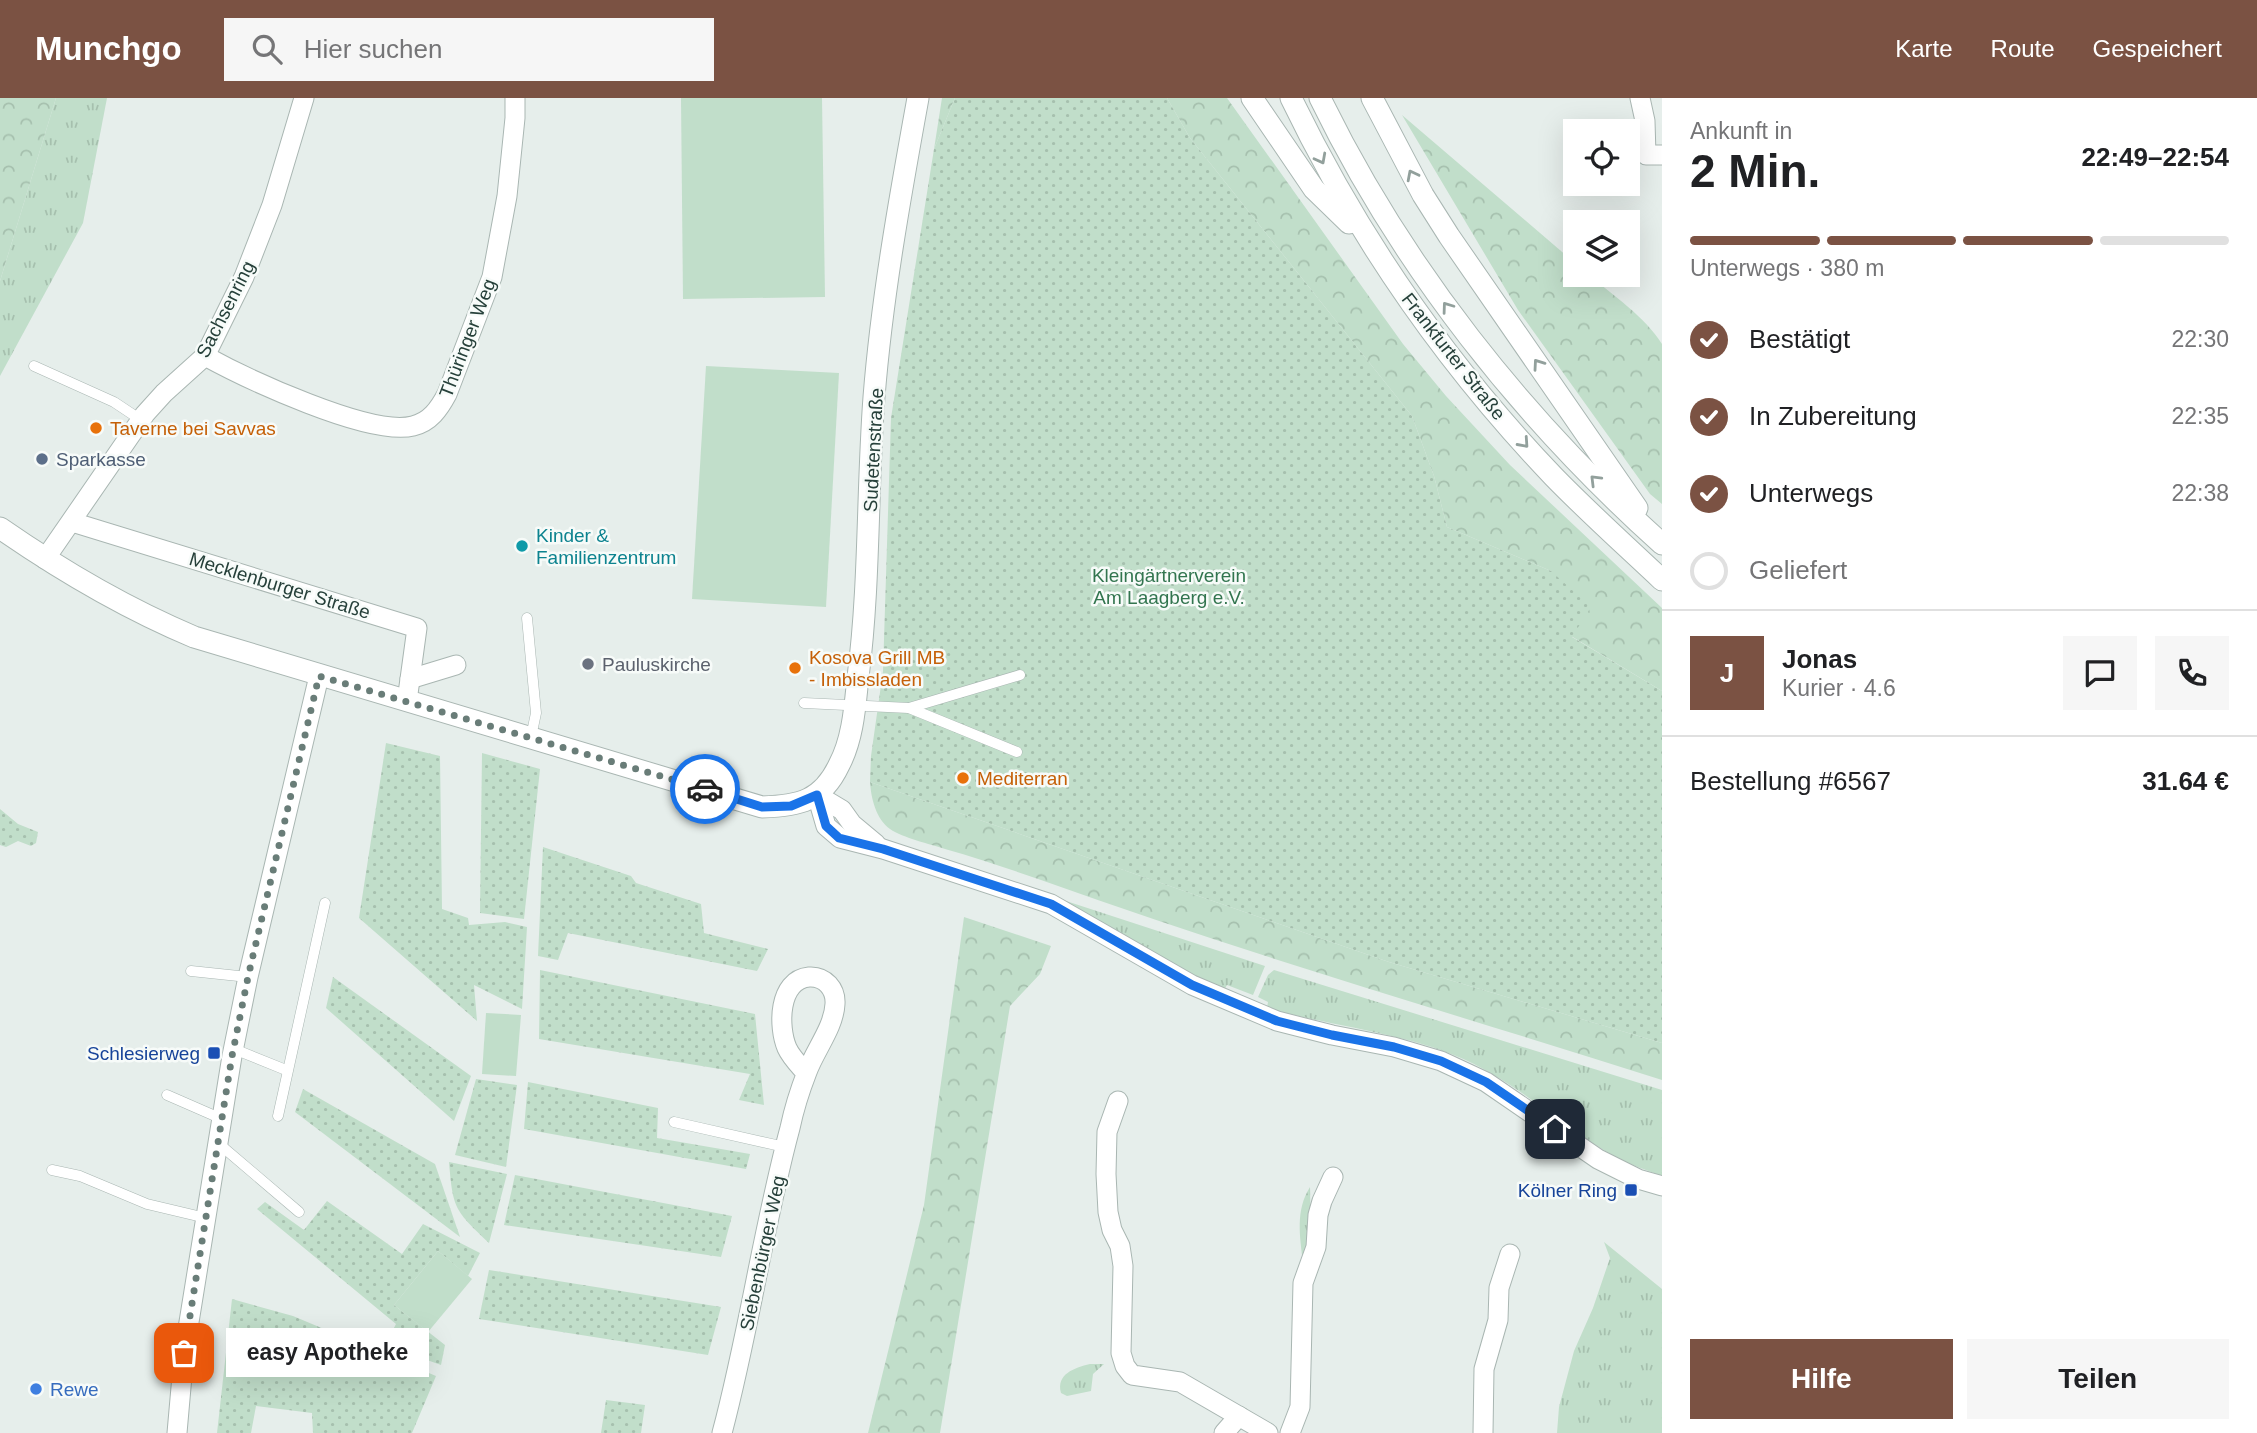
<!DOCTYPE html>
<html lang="de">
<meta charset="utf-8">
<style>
:root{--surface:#fff;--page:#f6f6f6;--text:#202124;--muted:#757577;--line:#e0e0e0;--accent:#7b5243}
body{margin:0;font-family:Helvetica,sans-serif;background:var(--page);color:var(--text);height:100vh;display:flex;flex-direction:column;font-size:26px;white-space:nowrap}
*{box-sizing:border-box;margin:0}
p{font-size:23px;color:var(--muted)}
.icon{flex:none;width:38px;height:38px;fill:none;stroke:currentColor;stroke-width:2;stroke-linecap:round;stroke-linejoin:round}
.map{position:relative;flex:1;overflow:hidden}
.panel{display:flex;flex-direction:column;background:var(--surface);width:595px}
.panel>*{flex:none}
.buttons{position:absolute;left:1563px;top:21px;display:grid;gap:14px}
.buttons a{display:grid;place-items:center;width:77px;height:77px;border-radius:0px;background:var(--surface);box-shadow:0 7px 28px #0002;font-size:35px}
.pin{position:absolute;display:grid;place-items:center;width:60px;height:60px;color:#fff;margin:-30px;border-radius:14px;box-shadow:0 4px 10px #0006}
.courier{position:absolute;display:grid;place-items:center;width:70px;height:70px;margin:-35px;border:5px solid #1a73e8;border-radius:50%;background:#fff;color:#222;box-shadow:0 2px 9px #0007}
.bubble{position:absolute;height:49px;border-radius:0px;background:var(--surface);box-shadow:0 7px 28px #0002;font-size:23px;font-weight:700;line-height:49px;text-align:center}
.head em{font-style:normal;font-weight:700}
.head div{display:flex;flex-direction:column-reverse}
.head{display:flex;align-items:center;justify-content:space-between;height:119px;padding:0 28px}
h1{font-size:46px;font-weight:700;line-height:52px}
.bar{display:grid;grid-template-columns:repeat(4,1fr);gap:10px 7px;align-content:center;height:84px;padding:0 28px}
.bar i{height:9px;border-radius:5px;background:var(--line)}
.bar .active{background:var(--accent)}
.bar p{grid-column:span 4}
.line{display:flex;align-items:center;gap:18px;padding:0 28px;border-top:2px solid var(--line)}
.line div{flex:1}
.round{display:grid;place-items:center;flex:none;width:74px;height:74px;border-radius:0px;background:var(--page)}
ol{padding:0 28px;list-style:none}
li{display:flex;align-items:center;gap:21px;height:77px}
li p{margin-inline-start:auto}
li .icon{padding:7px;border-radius:50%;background:var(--accent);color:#fff;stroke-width:4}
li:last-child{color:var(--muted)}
li i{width:38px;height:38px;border:4px solid var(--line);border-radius:50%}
.primary-button{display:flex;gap:14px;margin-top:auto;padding:14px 28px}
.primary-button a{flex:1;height:80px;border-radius:0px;background:var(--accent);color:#fff;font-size:28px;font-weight:700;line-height:80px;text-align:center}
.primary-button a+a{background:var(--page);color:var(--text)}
header{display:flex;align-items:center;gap:42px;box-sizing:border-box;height:98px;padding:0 35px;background:var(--accent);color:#fff}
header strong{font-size:33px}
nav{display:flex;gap:38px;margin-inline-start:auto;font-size:24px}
.search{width:490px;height:63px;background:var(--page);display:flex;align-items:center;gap:18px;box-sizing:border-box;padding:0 24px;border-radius:0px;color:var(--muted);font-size:26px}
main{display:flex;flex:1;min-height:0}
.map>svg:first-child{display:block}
.grass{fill:url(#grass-tufts)}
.forest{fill:url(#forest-crowns)}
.park{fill:url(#park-dots)}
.pitch{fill:#c1deca}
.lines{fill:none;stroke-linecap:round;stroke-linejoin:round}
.service-casing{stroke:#a9b6b2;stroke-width:11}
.minor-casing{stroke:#a9b6b2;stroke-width:21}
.tertiary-casing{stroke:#a9b6b2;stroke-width:23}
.service{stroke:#fff;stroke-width:10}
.minor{stroke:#fff;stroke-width:19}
.tertiary{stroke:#fff;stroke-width:21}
.oneway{stroke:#92a09c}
.done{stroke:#697d78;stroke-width:7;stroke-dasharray:0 12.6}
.route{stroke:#1a73e8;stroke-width:9}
.food-dot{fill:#e8710a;stroke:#f7fbf9;stroke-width:2.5}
.service-dot{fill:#5c6f8a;stroke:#f7fbf9;stroke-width:2.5}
.culture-dot{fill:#0f9aa8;stroke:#f7fbf9;stroke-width:2.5}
.worship-dot{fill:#6b7280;stroke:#f7fbf9;stroke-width:2.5}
.transit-dot{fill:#1a4fb4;stroke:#f7fbf9;stroke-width:2.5}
.shop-dot{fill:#3f7fe0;stroke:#f7fbf9;stroke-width:2.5}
.labels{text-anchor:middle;stroke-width:5;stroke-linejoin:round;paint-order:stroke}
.street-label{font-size:19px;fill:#26403a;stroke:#f7fbf9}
.food-label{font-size:19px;fill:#c56008;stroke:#f7fbf9;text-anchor:start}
.service-label{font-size:19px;fill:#4e5e75;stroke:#f7fbf9;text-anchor:start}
.culture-label{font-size:19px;fill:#0d838f;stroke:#f7fbf9;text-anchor:start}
.park-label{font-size:19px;fill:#32754f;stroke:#f7fbf9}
.worship-label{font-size:19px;fill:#5b616d;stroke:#f7fbf9;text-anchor:start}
.transit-label{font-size:19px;fill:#164399;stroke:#f7fbf9;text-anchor:end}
.shop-label{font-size:19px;fill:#366cbe;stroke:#f7fbf9;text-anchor:start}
</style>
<header>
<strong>Munchgo</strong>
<div class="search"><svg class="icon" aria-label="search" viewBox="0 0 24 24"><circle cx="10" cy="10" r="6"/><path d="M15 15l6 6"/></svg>Hier suchen</div>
<nav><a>Karte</a><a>Route</a><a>Gespeichert</a></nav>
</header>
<main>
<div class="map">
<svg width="1662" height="1335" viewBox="0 0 1662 1335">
<defs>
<pattern id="grass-tufts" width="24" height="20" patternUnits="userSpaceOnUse" patternTransform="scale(1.75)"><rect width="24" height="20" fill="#c1deca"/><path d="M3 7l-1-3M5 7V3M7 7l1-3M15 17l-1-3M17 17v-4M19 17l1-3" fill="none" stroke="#a6c0ae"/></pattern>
<pattern id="forest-crowns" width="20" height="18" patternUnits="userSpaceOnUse" patternTransform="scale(1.75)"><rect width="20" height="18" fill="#c1deca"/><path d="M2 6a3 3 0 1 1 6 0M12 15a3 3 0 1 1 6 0" fill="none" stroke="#a6c0ae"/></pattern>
<pattern id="park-dots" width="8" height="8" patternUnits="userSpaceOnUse" patternTransform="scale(1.75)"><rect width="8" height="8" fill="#c1deca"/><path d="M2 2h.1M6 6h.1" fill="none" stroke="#a6c0ae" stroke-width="1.8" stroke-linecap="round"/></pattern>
</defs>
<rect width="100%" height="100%" fill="#e6eeeb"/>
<g class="grass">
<polygon points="56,0 107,0 83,125 0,278 0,183"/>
<polygon points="1063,802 1265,868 1253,897 1227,887 1224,892 1206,884"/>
<path d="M1274 872 1662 992V1078C1647 1072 1631 1067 1617 1060 1567 1031 1525 992 1474 966 1412 935 1333 929 1267 910L1268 904 1258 899 1268 877Z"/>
<path d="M1310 1089 1311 1136 1303 1165C1300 1138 1295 1113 1310 1089Z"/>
<polygon points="1604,1144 1662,1191 1662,1335 1557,1335 1559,1309 1574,1253 1593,1210 1610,1160"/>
<path d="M1090 1266H1104L1093 1276 1091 1293 1067 1298 1061 1295C1056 1276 1074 1270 1090 1266Z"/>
</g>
<g class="forest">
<polygon points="0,0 56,0 0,183"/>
<polygon points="942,0 955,0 934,51"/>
<polygon points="1167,0 1227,0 1403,246 1446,298 1510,367 1662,510 1662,593 1571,538 1551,473 1447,429 1434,378 1412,318 1190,40"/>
<path d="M1402 17 1575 165V177H1589C1614 198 1644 218 1662 246V406L1650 396 1518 212Z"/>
<path d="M870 684 1389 864 1662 945V982C1455 916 1246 856 1041 782 1009 771 977 760 945 751 930 746 903 740 890 731 876 721 871 700 870 684Z"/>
<polygon points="964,819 1051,848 1040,876 1010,908 940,1335 868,1335 924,1107"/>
</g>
<g class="park">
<polygon points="955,0 1167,0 1190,40 1412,318 1434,378 1447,429 1551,473 1591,509 1572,539 1662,593 1662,945 1389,864 870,684 871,658 883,573 891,320 934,51"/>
<polygon points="386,645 440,658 442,811 468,820 469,827 505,824 527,829 522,911 474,887 477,923 359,820"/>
<polygon points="482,655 540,671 524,821 480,815"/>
<polygon points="0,711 18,726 38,734 36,745 31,748 18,743 6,749 0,747"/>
<polygon points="543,749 631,778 636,785 701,806 704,835 768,851 757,873 568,835 558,862 538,858"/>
<polygon points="540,872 755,916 764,1007 739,1002 750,976 539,941"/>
<polygon points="333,879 471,978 454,1023 326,910"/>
<polygon points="476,981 517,987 506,1069 455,1057"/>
<polygon points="528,984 658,1010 657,1040 750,1056 746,1071 524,1031"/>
<polygon points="303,991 435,1066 460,1139 295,1014"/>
<path d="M449 1064 507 1076 489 1145C455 1112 453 1112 449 1064Z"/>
<polygon points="515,1077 732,1118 721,1159 504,1127"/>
<polygon points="327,1103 402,1156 423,1126 480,1155 468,1178 438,1153 394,1207 445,1247 441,1267 385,1247 396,1226 257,1111 265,1104 304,1132"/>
<polygon points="489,1172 721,1209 708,1257 479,1221"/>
<polygon points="232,1201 293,1218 436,1278 412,1335 313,1335 312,1315 256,1308 251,1335 217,1335"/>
<polygon points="606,1302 645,1307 641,1335 601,1335"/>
</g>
<g class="pitch">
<polygon points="681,0 822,0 825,199 683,201"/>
<polygon points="706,268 839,275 826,509 692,501"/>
<polygon points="486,915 521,917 516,978 482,976"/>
<polygon points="438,1153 472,1181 428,1234 394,1207"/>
</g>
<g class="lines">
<defs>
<g id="service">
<polyline points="34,268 114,304 141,322"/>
<polyline points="527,520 536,615 531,639"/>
<polyline points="804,605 909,610 1017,654"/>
<polyline points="909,610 1020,577"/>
<polyline points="191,873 248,879"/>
<polyline points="234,951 286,972"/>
<polyline points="167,997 222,1021"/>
<polyline points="278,1018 325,805"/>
<polyline points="674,1024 785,1049"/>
<polyline points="218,1045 299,1114"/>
<polyline points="52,1072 80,1078 147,1106 206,1120"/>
</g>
<g id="minor">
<polyline points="1640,0 1645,23 1646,57 1662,57"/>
<path d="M205 258C245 280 370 339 413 328 430 324 439 311 447 296L492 179 507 98 515 20V0"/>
<polyline points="72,424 417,530 407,603"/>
<polyline points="45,461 145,316 164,295 205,258 244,179 272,107 304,0"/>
<polyline points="410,581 456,567"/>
<polyline points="817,697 826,728 840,740 883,751 1051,806 1192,887 1277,923 1332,937 1394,949 1441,963 1486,984 1598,1061 1638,1081 1662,1088"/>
<polyline points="817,697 842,712 852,726 876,746"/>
<polyline points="1118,1003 1107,1034 1106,1076 1108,1114 1112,1132 1120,1148 1123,1168 1121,1255 1125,1268 1132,1277 1180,1284 1268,1335"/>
<polyline points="177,1335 184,1255 232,958 248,879 319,578"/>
<path d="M722 1335C749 1234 763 1130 790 1030 794 1011 800 992 807 974 815 952 834 929 835 906 836 891 825 878 809 879 778 882 778 929 787 950 791 959 800 968 806 975"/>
<polyline points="1224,1335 1239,1318"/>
<polyline points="1290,1335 1300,1309 1303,1185 1316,1149 1318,1117 1322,1103 1333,1079"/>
<polyline points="1483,1335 1484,1271 1498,1222 1499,1190 1510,1156"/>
</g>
<g id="tertiary">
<polyline points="1252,0 1314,91 1349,125"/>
<path d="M1291 0C1358 139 1447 267 1554 379 1588 414 1626 448 1662 482"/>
<path d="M1320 0C1402 169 1523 321 1662 446"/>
<polyline points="1372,0 1423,97 1449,138 1637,410"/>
<path d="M0 430C62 473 125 510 194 539L762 709C799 708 822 703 839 667 853 641 855 608 858 579 870 486 867 392 874 299 882 199 900 99 918 0"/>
</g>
</defs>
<use href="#service" class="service-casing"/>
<use href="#minor" class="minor-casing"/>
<use href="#tertiary" class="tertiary-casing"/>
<use href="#service" class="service"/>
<use href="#minor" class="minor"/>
<use href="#tertiary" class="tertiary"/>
</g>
<defs><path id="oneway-chevron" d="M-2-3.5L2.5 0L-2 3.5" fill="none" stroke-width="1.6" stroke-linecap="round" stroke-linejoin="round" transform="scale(1.75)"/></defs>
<g class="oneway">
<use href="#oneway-chevron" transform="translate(1321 61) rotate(62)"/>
<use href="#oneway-chevron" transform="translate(1412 77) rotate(-117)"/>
<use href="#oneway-chevron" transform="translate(1447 209) rotate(-126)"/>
<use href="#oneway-chevron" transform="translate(1538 266) rotate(-125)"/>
<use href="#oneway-chevron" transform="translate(1524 345) rotate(48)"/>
<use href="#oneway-chevron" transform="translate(1595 382) rotate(-135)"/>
</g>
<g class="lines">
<polyline class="done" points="184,1255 232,958 248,879 319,578 705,691"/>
<polyline class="route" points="705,691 762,709 791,708 817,697 826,728 839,740 883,751 1051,806 1192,887 1277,923 1332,937 1394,949 1441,963 1486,984 1555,1031"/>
</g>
<g class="food-dot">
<circle cx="96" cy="330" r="7"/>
<circle cx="795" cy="570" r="7"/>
<circle cx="963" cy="680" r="7"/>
</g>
<circle class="service-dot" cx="42" cy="361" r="7"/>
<circle class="culture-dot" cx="522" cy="448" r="7"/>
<circle class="worship-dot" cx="588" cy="566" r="7"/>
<g class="transit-dot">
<rect x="207" y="948" width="14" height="14" rx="3.5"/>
<rect x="1624" y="1085" width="14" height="14" rx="3.5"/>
</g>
<circle class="shop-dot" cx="36" cy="1291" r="7"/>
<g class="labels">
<g class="street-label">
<text transform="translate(225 211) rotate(-63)" y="7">Sachsenring</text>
<text transform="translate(467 240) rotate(-69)" y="7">Thüringer Weg</text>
<text transform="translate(1454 258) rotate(52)" y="7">Frankfurter Straße</text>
<text transform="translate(873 352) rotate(-87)" y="7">Sudetenstraße</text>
<text transform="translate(280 487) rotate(17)" y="7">Mecklenburger Straße</text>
<text transform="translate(762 1155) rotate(-78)" y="7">Siebenbürger Weg</text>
</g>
<g class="food-label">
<text x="110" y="337">Taverne bei Savvas</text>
<text x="809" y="566">Kosova Grill MB<tspan x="809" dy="22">- Imbissladen</tspan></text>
<text x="977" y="687">Mediterran</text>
</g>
<g class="service-label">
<text x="56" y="368">Sparkasse</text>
</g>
<g class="culture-label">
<text x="536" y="444">Kinder &amp;<tspan x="536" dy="22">Familienzentrum</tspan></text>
</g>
<g class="park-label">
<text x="1169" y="484">Kleingärtnerverein<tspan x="1169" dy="22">Am Laagberg e.V.</tspan></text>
</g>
<g class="worship-label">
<text x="602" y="573">Pauluskirche</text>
</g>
<g class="transit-label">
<text x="200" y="962">Schlesierweg</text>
<text x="1617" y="1099">Kölner Ring</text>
</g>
<g class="shop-label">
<text x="50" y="1298">Rewe</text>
</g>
</g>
</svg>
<div class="buttons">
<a><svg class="icon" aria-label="locate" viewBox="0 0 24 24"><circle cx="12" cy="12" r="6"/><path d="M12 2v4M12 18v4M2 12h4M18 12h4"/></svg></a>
<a><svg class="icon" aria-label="layers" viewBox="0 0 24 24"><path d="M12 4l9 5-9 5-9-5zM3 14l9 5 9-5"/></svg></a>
</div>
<div class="pin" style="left:184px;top:1255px;background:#ea580c"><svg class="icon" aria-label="bag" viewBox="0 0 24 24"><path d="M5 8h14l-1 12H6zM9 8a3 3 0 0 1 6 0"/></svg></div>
<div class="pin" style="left:1555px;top:1031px;background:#1f2937"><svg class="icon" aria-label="home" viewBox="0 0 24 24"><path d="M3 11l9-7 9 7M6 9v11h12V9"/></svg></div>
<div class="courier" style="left:705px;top:691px"><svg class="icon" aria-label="car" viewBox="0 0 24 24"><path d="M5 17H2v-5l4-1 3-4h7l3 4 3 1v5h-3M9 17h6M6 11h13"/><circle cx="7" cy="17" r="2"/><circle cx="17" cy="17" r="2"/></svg></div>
<div class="bubble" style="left:226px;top:1230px;width:203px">easy Apotheke</div>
</div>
<section class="panel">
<div class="head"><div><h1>2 Min.</h1><p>Ankunft in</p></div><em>22:49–22:54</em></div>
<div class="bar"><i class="active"></i><i class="active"></i><i class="active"></i><i></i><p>Unterwegs · 380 m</p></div>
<ol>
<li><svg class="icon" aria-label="check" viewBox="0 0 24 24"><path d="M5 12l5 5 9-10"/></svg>Bestätigt<p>22:30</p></li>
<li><svg class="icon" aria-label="check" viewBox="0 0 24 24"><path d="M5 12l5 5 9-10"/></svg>In Zubereitung<p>22:35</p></li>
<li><svg class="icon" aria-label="check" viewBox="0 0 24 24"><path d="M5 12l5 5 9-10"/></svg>Unterwegs<p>22:38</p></li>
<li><i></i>Geliefert</li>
</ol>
<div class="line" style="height:126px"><b class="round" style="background:var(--accent);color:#fff">J</b><div><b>Jonas</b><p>Kurier · 4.6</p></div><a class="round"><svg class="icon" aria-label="chat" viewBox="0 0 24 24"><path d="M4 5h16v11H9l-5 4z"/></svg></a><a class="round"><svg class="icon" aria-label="phone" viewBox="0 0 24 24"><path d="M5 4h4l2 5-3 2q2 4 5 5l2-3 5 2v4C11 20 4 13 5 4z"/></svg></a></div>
<div class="line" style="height:91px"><div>Bestellung #6567</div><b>31.64 €</b></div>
<div class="primary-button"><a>Hilfe</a><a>Teilen</a></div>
</section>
</main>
